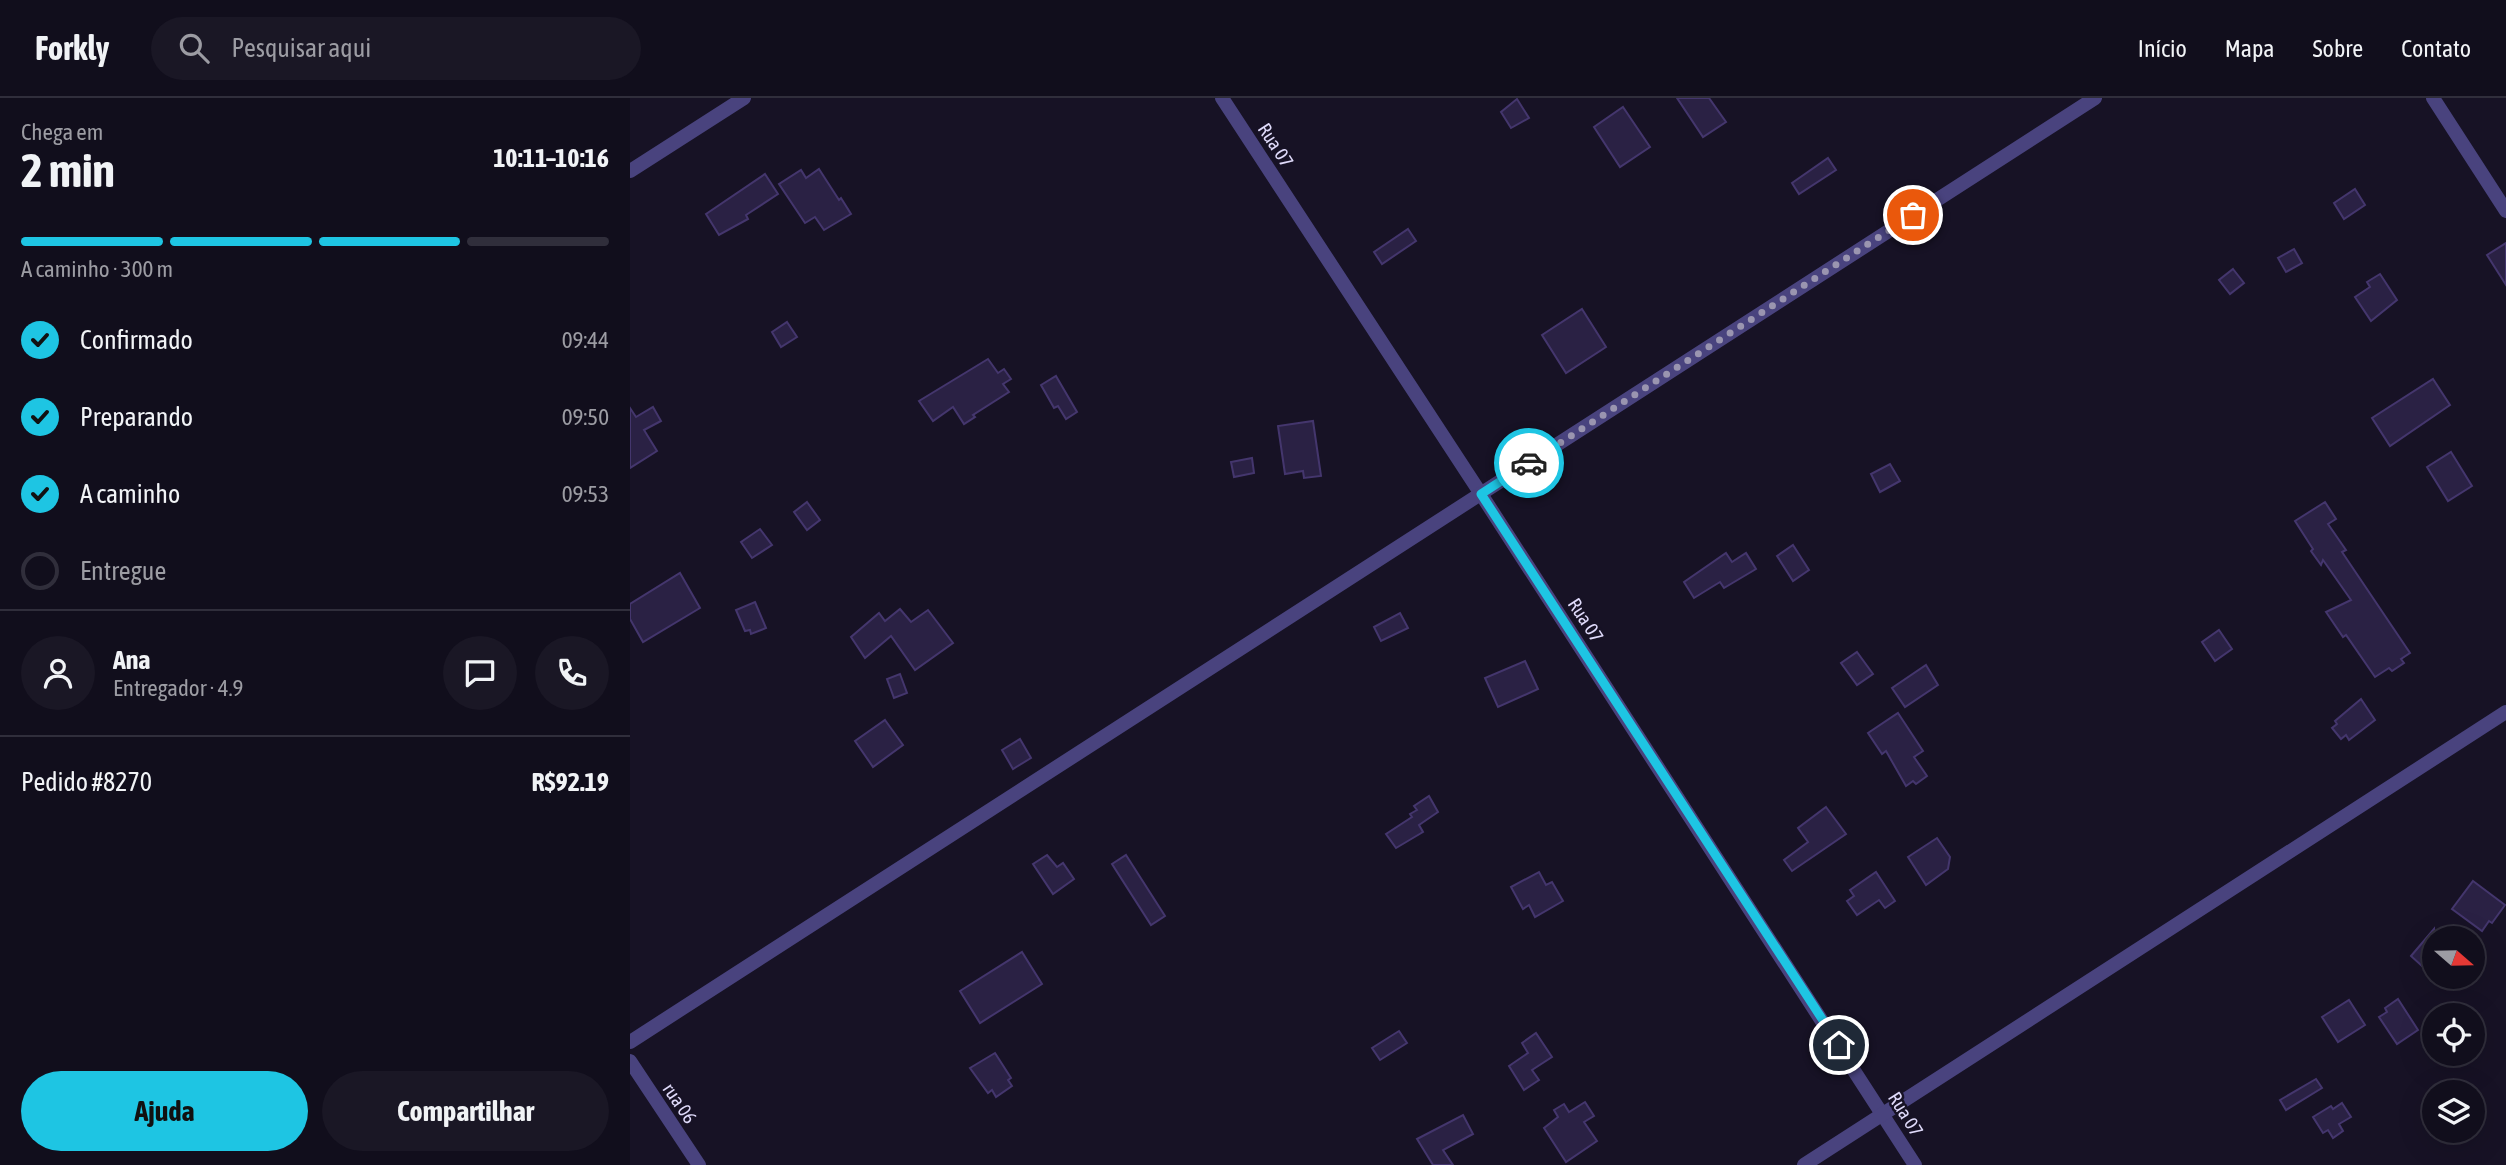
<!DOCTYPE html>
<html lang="pt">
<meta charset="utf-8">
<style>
:root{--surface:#110e1c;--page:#1a1725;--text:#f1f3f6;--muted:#9c9ca3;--line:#302e3b;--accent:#1ec5e3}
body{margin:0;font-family:"Asap Condensed",sans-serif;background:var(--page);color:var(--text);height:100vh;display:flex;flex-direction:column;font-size:26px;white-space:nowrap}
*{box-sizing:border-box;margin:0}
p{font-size:23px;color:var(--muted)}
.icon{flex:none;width:38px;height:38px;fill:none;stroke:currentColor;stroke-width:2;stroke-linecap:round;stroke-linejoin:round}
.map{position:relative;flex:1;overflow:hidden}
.details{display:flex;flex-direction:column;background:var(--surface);width:630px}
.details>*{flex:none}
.needle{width:46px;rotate:110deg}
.tools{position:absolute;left:1792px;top:828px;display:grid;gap:14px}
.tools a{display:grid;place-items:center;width:63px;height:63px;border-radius:50%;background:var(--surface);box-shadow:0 7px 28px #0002,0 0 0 2px var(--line);font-size:35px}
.pin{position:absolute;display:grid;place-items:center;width:60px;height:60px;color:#fff;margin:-30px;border:4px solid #fff;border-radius:50%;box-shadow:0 2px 7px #0007}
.courier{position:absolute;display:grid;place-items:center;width:70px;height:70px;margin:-35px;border:5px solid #1ec5e3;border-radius:50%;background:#fff;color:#222;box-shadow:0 2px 9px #0007}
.summary em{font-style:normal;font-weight:700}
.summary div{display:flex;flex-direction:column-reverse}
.summary{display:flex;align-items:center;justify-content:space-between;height:119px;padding:0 21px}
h1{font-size:46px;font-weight:700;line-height:52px}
.bar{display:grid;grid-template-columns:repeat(4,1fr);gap:10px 7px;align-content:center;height:84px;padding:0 21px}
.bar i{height:9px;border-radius:5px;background:var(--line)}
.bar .selected{background:var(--accent)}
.bar p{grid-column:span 4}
.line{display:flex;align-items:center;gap:18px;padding:0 21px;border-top:2px solid var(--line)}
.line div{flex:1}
.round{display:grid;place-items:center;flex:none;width:74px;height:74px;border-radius:37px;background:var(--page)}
ol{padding:0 21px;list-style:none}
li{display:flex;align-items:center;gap:21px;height:77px}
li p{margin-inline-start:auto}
li .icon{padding:7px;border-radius:50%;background:var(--accent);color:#111;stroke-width:4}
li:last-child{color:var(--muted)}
li i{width:38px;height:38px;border:4px solid var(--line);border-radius:50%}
.primary-button{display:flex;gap:14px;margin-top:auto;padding:14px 21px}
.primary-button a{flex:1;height:80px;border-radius:42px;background:var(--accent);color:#111;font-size:28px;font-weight:700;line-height:80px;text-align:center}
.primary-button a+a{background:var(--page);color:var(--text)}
header{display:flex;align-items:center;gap:42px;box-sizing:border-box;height:98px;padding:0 35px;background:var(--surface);border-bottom:2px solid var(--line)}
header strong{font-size:33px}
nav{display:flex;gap:38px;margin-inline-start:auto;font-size:24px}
.search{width:490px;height:63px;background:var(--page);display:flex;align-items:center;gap:18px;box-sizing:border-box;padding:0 24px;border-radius:38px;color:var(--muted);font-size:26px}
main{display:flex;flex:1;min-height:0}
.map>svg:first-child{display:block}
.building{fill:#2a2144;stroke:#44366d;stroke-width:2}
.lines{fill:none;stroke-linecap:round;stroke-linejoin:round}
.minor{stroke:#49437e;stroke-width:14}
.done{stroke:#9a95b0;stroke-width:7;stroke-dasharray:0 12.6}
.route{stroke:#1ec5e3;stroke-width:9}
.labels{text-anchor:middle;stroke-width:5;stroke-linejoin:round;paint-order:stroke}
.street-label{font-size:19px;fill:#e0dbfb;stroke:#171225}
</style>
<header>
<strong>Forkly</strong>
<div class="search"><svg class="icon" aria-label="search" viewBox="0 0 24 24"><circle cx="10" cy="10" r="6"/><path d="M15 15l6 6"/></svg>Pesquisar aqui</div>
<nav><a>Início</a><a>Mapa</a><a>Sobre</a><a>Contato</a></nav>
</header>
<main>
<section class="details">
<div class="summary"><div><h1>2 min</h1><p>Chega em</p></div><em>10:11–10:16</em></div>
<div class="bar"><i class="selected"></i><i class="selected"></i><i class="selected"></i><i></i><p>A caminho · 300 m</p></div>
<ol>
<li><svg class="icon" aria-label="check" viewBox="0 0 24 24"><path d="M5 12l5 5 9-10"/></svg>Confirmado<p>09:44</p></li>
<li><svg class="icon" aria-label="check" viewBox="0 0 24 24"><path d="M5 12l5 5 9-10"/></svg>Preparando<p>09:50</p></li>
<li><svg class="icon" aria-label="check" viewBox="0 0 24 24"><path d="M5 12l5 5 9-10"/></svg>A caminho<p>09:53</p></li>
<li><i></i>Entregue</li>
</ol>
<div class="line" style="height:126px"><a class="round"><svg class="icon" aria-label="person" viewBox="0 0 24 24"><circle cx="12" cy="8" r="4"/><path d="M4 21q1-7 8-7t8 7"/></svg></a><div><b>Ana</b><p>Entregador · 4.9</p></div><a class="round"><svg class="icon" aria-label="chat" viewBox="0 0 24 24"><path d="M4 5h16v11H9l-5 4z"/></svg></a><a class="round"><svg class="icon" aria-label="phone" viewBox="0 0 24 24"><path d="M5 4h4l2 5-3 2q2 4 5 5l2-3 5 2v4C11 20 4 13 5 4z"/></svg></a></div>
<div class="line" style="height:91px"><div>Pedido #8270</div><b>R$92.19</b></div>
<div class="primary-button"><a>Ajuda</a><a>Compartilhar</a></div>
</section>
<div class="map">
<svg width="1876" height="1067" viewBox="0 0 1876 1067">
<rect width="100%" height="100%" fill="#171225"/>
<g class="building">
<polygon points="1047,0 1079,0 1096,24 1073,39"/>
<polygon points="887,1 899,20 881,30 871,14"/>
<polygon points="993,9 1020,49 990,69 964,29"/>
<polygon points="1198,60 1206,72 1169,96 1162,85"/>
<polygon points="189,71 209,102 211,100 221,116 194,132 185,119 175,125 149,86 171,72 176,80"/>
<polygon points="135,76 148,96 116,117 118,121 89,137 76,116"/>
<polygon points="1725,91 1735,107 1714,121 1704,105"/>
<polygon points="778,131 786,143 752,166 744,154"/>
<polygon points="1876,145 1876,187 1857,157"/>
<polygon points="1664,151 1672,165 1656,174 1648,160"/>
<polygon points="1603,171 1614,185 1600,196 1589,182"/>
<polygon points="1750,176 1767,202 1741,223 1725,199 1740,189 1737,184"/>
<polygon points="952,211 976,249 936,275 912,237"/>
<polygon points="157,224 167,239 151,249 142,234"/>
<polygon points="358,261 368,275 374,271 381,281 373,286 379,294 343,317 345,319 334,326 323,309 303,323 289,303"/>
<polygon points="426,278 447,314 436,321 428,308 424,310 411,287"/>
<polygon points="1803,281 1820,307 1760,348 1742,320"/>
<polygon points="23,309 31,323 14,332 27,353 0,370 0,310 6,319"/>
<polygon points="683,323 691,378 674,380 673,373 655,376 648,328"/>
<polygon points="1821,354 1842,388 1818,403 1797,369"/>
<polygon points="622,360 624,375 604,379 601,364"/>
<polygon points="1260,366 1270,383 1250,394 1241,376"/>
<polygon points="177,404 190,422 177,432 164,414"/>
<polygon points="1695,404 1706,421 1698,426 1716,452 1712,454 1780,555 1771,561 1774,565 1762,573 1759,570 1745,579 1716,537 1713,539 1696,514 1721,502 1693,462 1691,467 1681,453 1683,451 1665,423"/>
<polygon points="130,431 142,447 122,460 111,444"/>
<polygon points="1163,447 1179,472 1163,483 1147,458"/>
<polygon points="1096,455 1102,464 1116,455 1126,471 1094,490 1090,484 1064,500 1054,484"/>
<polygon points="50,475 70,510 13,544 0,521 0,506"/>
<polygon points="125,504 136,530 121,536 120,532 115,533 106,512"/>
<polygon points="270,511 281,524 298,512 323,545 285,572 261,538 235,560 221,539 249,515 255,523"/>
<polygon points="770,515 778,530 751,543 744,529"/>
<polygon points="1589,532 1602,551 1585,563 1572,544"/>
<polygon points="1227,554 1243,576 1227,587 1211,565"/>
<polygon points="895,563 908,591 868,609 855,580"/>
<polygon points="1296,567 1308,587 1275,609 1262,590"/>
<polygon points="270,576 277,595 264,600 257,581"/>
<polygon points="1731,601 1745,622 1719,642 1716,637 1711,641 1702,630 1707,626 1705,623"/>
<polygon points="1268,615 1293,653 1284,659 1297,678 1286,686 1283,683 1276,688 1256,653 1252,656 1238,635"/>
<polygon points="255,622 273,647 243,669 225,643"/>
<polygon points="390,641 401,660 383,671 372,652"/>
<polygon points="799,698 808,714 789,727 793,734 766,750 756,736 782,719 780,716 787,712 784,708"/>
<polygon points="1196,709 1216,736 1162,773 1154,762 1178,744 1168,730"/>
<polygon points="1307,740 1320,759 1318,771 1296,787 1278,759"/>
<polygon points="417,757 427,769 433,765 444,781 423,796 403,766"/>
<polygon points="496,757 535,818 521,827 482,766"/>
<polygon points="909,774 916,787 922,784 933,803 905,819 899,807 893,811 881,789"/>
<polygon points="1246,774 1265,803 1255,810 1249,802 1227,817 1217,803 1224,798 1220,792"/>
<polygon points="1843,783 1875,807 1862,825 1859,823 1852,833 1822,811"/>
<polygon points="1804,831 1804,879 1781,858"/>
<polygon points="392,854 412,886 350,925 330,893"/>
<polygon points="1768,901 1788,932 1767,946 1749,919 1757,914 1755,910"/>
<polygon points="1719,902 1735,927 1708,944 1692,919"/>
<polygon points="769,933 777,945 750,962 742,950"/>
<polygon points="906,935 922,959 902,972 909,982 894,992 879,968 898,955 892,945"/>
<polygon points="365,955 381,980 378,982 382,988 366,999 362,992 358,995 340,970"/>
<polygon points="1686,981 1692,990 1656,1012 1650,1002"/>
<polygon points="955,1004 964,1018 954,1024 967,1043 936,1064 914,1030 928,1019 924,1012 934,1006 939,1014"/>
<polygon points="1712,1005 1721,1019 1709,1026 1713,1033 1703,1040 1698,1032 1693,1035 1683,1019 1701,1008 1703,1011"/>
<polygon points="833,1017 843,1036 813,1052 823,1067 803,1067 787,1041"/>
</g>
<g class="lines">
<g class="minor">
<polyline points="592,0 851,396 1285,1067"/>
<polyline points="1803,0 1876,113"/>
<polyline points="0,73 114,0"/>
<polyline points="0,944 1465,0"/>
<polyline points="0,963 69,1067"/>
<polyline points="1174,1067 1876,614"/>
</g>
</g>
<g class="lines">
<polyline class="done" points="899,365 1283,117"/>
<polyline class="route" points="899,365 851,396 1209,947"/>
</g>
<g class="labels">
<g class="street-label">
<text transform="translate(646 47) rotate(57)" y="7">Rua 07</text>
<text transform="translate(956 522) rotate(57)" y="7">Rua 07</text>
<text transform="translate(50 1005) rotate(56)" y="7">rua 06</text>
<text transform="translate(1276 1016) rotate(58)" y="7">Rua 07</text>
</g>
</g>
</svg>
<div class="tools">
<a><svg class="needle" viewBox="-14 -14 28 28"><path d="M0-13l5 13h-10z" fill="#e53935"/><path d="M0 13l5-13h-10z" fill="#9c9ca3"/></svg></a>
<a><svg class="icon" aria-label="locate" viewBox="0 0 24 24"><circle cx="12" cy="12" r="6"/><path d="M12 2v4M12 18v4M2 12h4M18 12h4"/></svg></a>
<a><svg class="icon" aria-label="layers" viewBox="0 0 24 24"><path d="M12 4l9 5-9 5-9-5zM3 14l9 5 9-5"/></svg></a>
</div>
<div class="pin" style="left:1283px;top:117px;background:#ea580c"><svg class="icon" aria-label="bag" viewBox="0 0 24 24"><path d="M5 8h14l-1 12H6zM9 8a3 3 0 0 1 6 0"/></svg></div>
<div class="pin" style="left:1209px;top:947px;background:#1f2937"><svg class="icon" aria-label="home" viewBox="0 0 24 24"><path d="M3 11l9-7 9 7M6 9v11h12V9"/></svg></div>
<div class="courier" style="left:899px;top:365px"><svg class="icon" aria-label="car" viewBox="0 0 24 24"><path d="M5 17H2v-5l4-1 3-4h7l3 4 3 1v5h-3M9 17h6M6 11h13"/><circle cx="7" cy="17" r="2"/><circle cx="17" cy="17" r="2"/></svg></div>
</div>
</main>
